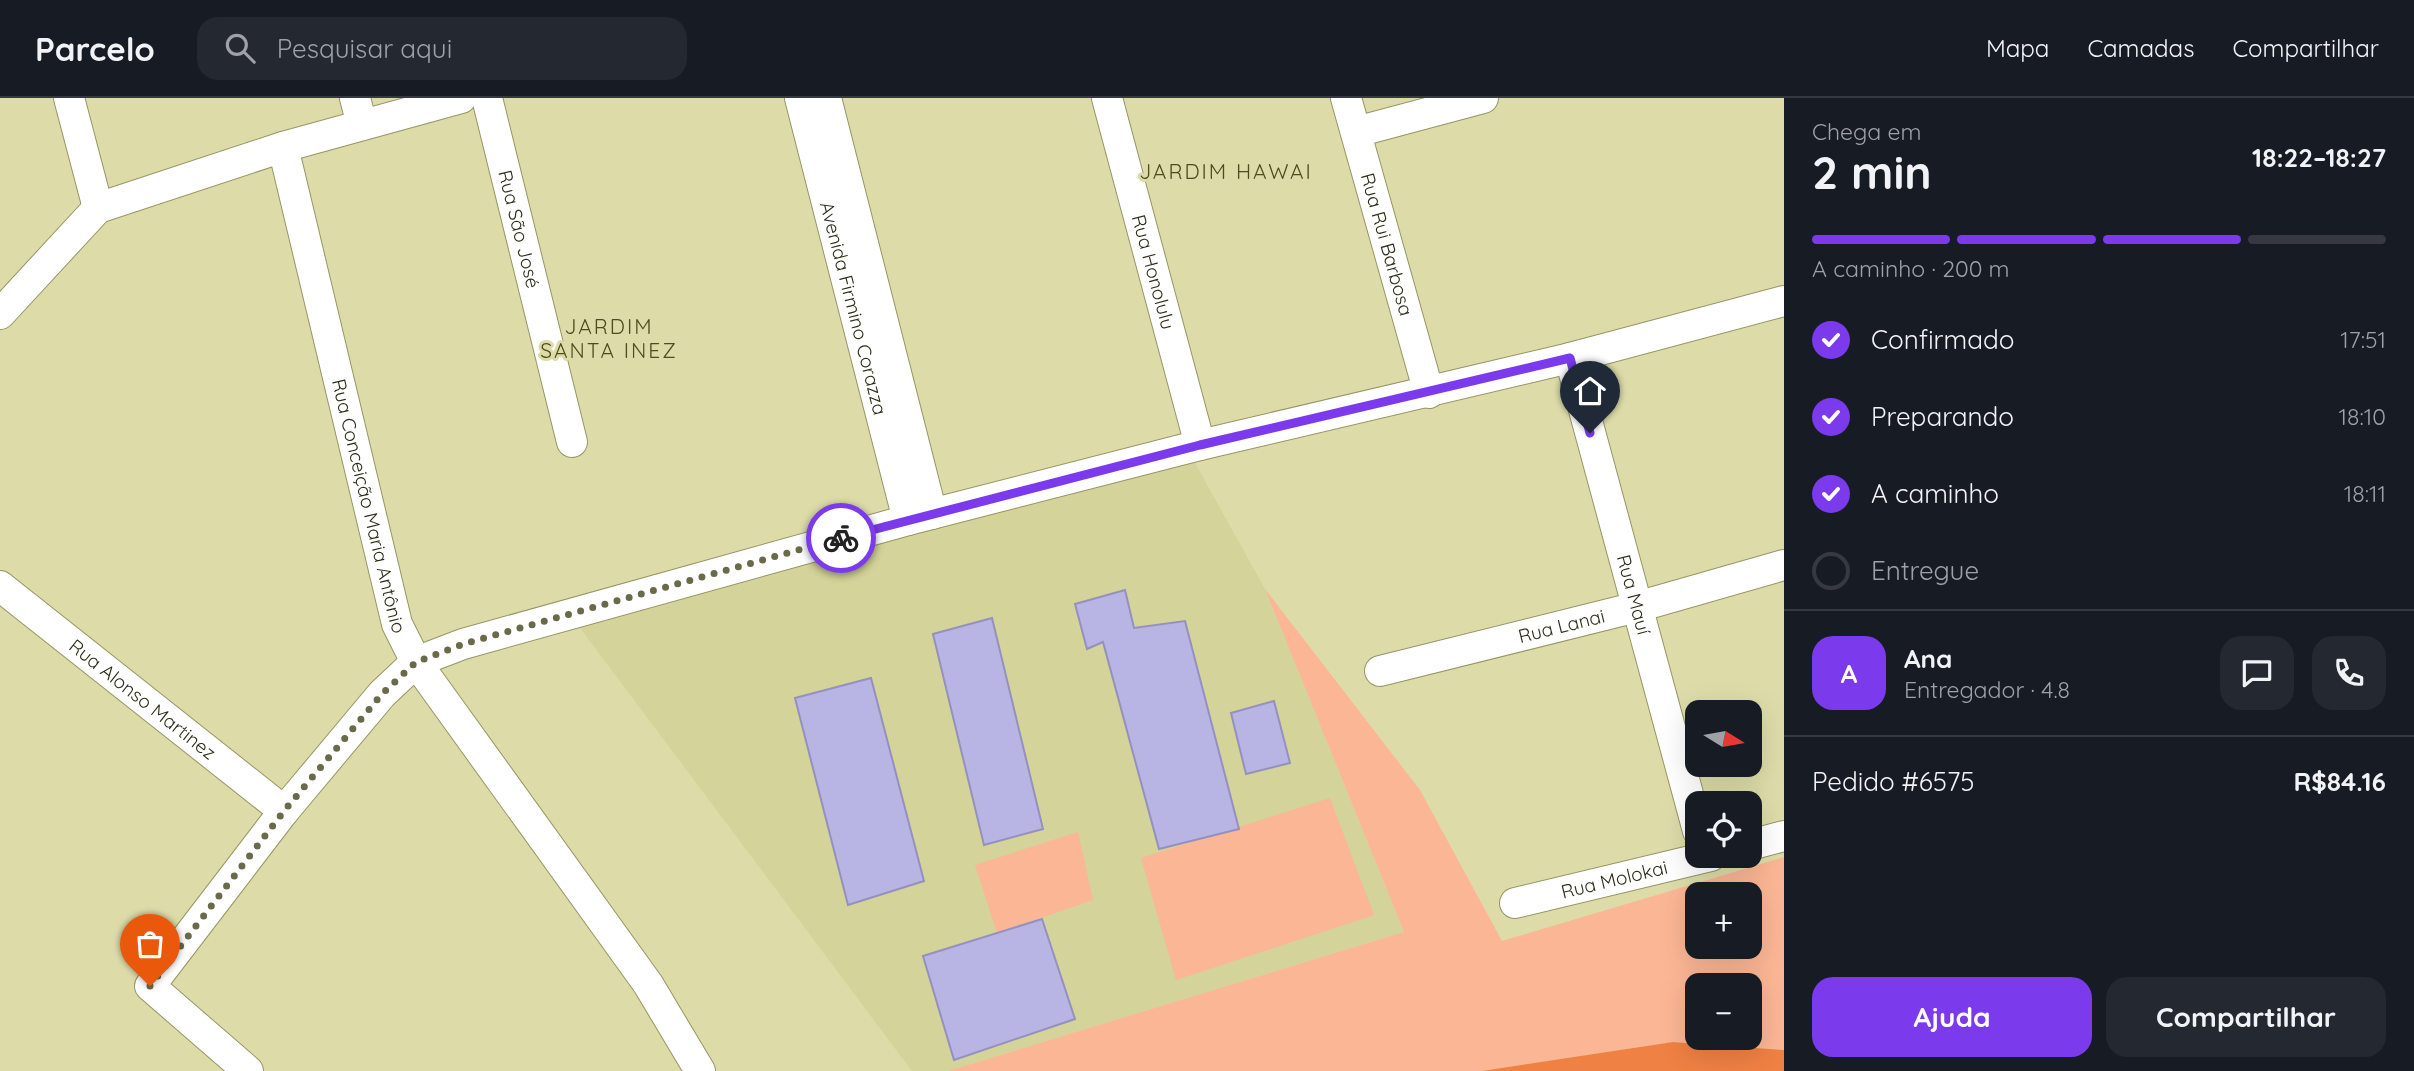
<!DOCTYPE html>
<html lang="pt">
<meta charset="utf-8">
<style>
:root{--surface:#171b24;--page:#242831;--text:#f1f3f6;--muted:#9ea1a6;--line:#363941;--accent:#7c3aed}
body{margin:0;font-family:Quicksand,sans-serif;background:var(--page);color:var(--text);height:100vh;display:flex;flex-direction:column;font-size:26px;white-space:nowrap}
*{box-sizing:border-box;margin:0}
p{font-size:23px;color:var(--muted)}
.icon{flex:none;width:38px;height:38px;fill:none;stroke:currentColor;stroke-width:2;stroke-linecap:round;stroke-linejoin:round}
.map{position:relative;flex:1;overflow:hidden}
.details{display:flex;flex-direction:column;background:var(--surface);width:630px}
.details>*{flex:none}
.needle{width:46px;rotate:101deg}
.controls{position:absolute;left:1685px;top:602px;display:grid;gap:14px}
.controls a{display:grid;place-items:center;width:77px;height:77px;border-radius:14px;background:var(--surface);box-shadow:0 7px 28px #0002;font-size:35px}
.pin{position:absolute;display:grid;place-items:center;width:60px;height:60px;color:#fff;margin:-72px -30px;border-radius:50% 50% 50% 0;rotate:-45deg;box-shadow:0 0 7px #0007}
.pin .icon{rotate:45deg}
.courier{position:absolute;display:grid;place-items:center;width:70px;height:70px;margin:-35px;border:5px solid #7c3aed;border-radius:50%;background:#fff;color:#222;box-shadow:0 2px 9px #0007}
.overview em{font-style:normal;font-weight:700}
.overview div{display:flex;flex-direction:column-reverse}
.overview{display:flex;align-items:center;justify-content:space-between;height:119px;padding:0 28px}
h1{font-size:46px;font-weight:700;line-height:52px}
.bar{display:grid;grid-template-columns:repeat(4,1fr);gap:10px 7px;align-content:center;height:84px;padding:0 28px}
.bar i{height:9px;border-radius:5px;background:var(--line)}
.bar .selected{background:var(--accent)}
.bar p{grid-column:span 4}
.line{display:flex;align-items:center;gap:18px;padding:0 28px;border-top:2px solid var(--line)}
.line div{flex:1}
.round{display:grid;place-items:center;flex:none;width:74px;height:74px;border-radius:21px;background:var(--page)}
ol{padding:0 28px;list-style:none}
li{display:flex;align-items:center;gap:21px;height:77px}
li p{margin-inline-start:auto}
li .icon{padding:7px;border-radius:50%;background:var(--accent);color:#fff;stroke-width:4}
li:last-child{color:var(--muted)}
li i{width:38px;height:38px;border:4px solid var(--line);border-radius:50%}
.primary-button{display:flex;gap:14px;margin-top:auto;padding:14px 28px}
.primary-button a{flex:1;height:80px;border-radius:21px;background:var(--accent);color:#fff;font-size:28px;font-weight:700;line-height:80px;text-align:center}
.primary-button a+a{background:var(--page);color:var(--text)}
header{display:flex;align-items:center;gap:42px;box-sizing:border-box;height:98px;padding:0 35px;background:var(--surface);border-bottom:2px solid var(--line)}
header strong{font-size:33px}
nav{display:flex;gap:38px;margin-inline-start:auto;font-size:24px}
.search{width:490px;height:63px;background:var(--page);display:flex;align-items:center;gap:18px;box-sizing:border-box;padding:0 24px;border-radius:21px;color:var(--muted);font-size:26px}
main{display:flex;flex:1;min-height:0}
.map>svg:first-child{display:block}
.built{fill:#d4d399}
.green{fill:#fbb695;fill-rule:evenodd}
.forest{fill:#f08144}
.building{fill:#b8b5e5;stroke:#9491bf;stroke-width:2}
.lines{fill:none;stroke-linecap:round;stroke-linejoin:round}
.minor-casing{stroke:#969565;stroke-width:32}
.minor{stroke:#fff;stroke-width:30}
.done{stroke:#6a6a4b;stroke-width:7;stroke-dasharray:0 12.6}
.route{stroke:#7c3aed;stroke-width:9}
.labels{text-anchor:middle;stroke-width:6;stroke-linejoin:round;paint-order:stroke}
.street-label{font-size:19px;fill:#2c2c18;stroke:#dddca9}
.neighbourhood-label{font-size:21px;letter-spacing:2px;fill:#4d4c1c;stroke:#dddca9}
</style>
<header>
<strong>Parcelo</strong>
<div class="search"><svg class="icon" aria-label="search" viewBox="0 0 24 24"><circle cx="10" cy="10" r="6"/><path d="M15 15l6 6"/></svg>Pesquisar aqui</div>
<nav><a>Mapa</a><a>Camadas</a><a>Compartilhar</a></nav>
</header>
<main>
<div class="map">
<svg width="1784" height="973" viewBox="0 0 1784 973">
<rect width="100%" height="100%" fill="#dddca9"/>
<polygon class="built" points="1189,354 1265,491 1404,834 948,973 912,973 571,518"/>
<g class="green">
<path d="M1265 491 1420 692 1502 843 1784 759V952L1673 944 1482 973H948L1404 834ZM1698 796H1750V849H1698ZM1698 887H1750V940H1698Z"/>
<polygon points="1330,700 1374,817 1176,882 1141,760"/>
<polygon points="1078,734 1093,802 997,835 975,767"/>
</g>
<polygon class="forest" points="1673,944 1784,952 1784,973 1482,973"/>
<g class="building">
<polygon points="1125,492 1134,530 1185,523 1239,731 1159,751 1103,544 1087,551 1075,506"/>
<polygon points="992,520 1043,731 984,747 933,536"/>
<polygon points="871,580 924,783 848,807 795,600"/>
<polygon points="1274,603 1290,665 1246,676 1231,615"/>
<polygon points="1042,821 1075,921 954,962 923,858"/>
</g>
<g class="lines">
<defs>
<g id="minor">
<polyline points="69,0 98,110"/>
<polyline points="355,0 362,27"/>
<path id="s1" d="M487 0 572 344"/>
<path id="s2" d="M800 0 908 422"/>
<polyline points="826,0 932,416"/>
<path id="s3" d="M1107 0 1200 347"/>
<path id="s4" d="M1346 0 1429 295"/>
<polyline points="1356,34 1483,0"/>
<path id="s5" d="M283 49 397 526 416 564 648 886 700 973"/>
<polyline points="0,216 98,110 283,49 461,0"/>
<path id="s6" d="M1570 260 1698 733"/>
<path id="s7" d="M0 488 284 713"/>
<path id="s8" d="M1380 573 1637 509 1784 467"/>
<polyline points="1750,747 1784,738"/>
<path id="s9" d="M1515 805 1711 758"/>
<polyline points="248,973 150,888 284,713 382,596 416,564 463,546 908,422 1200,347 1570,260 1784,203"/>
</g>
</defs>
<use href="#minor" class="minor-casing"/>
<use href="#minor" class="minor"/>
</g>
<g class="lines">
<polyline class="done" points="150,888 284,713 382,596 416,564 463,546 841,440"/>
<polyline class="route" points="841,440 1200,347 1570,260 1590,335"/>
</g>
<g class="labels">
<g class="street-label">
<text dy="7" stroke="none"><textPath href="#s1" startOffset="135">Rua São José</textPath></text>
<text dy="7" stroke="none"><textPath href="#s4" startOffset="152">Rua Rui Barbosa</textPath></text>
<text dy="7" stroke="none"><textPath href="#s3" startOffset="180">Rua Honolulu</textPath></text>
<text dy="7" stroke="none"><textPath href="#s2" startOffset="217">Avenida Firmino Corazza</textPath></text>
<text dy="7" stroke="none"><textPath href="#s5" startOffset="369">Rua Conceição Maria Antônio</textPath></text>
<text dy="7" stroke="none"><textPath href="#s6" startOffset="245">Rua Mauí</textPath></text>
<text dy="7" stroke="none"><textPath href="#s8" startOffset="187">Rua Lanai</textPath></text>
<text dy="7" stroke="none"><textPath href="#s7" startOffset="182">Rua Alonso Martinez</textPath></text>
<text dy="7" stroke="none"><textPath href="#s9" startOffset="102">Rua Molokai</textPath></text>
</g>
<g class="neighbourhood-label">
<text x="1226" y="81">JARDIM HAWAI</text>
<text x="609" y="236">JARDIM<tspan x="609" dy="24">SANTA INEZ</tspan></text>
</g>
</g>
</svg>
<div class="controls">
<a><svg class="needle" viewBox="-14 -14 28 28"><path d="M0-13l5 13h-10z" fill="#e53935"/><path d="M0 13l5-13h-10z" fill="#9ea1a6"/></svg></a>
<a><svg class="icon" aria-label="locate" viewBox="0 0 24 24"><circle cx="12" cy="12" r="6"/><path d="M12 2v4M12 18v4M2 12h4M18 12h4"/></svg></a>
<a>+</a>
<a>−</a>
</div>
<div class="pin" style="left:150px;top:888px;background:#ea580c"><svg class="icon" aria-label="bag" viewBox="0 0 24 24"><path d="M5 8h14l-1 12H6zM9 8a3 3 0 0 1 6 0"/></svg></div>
<div class="pin" style="left:1590px;top:335px;background:#1f2937"><svg class="icon" aria-label="home" viewBox="0 0 24 24"><path d="M3 11l9-7 9 7M6 9v11h12V9"/></svg></div>
<div class="courier" style="left:841px;top:440px"><svg class="icon" aria-label="bike" viewBox="0 0 24 24"><circle cx="6" cy="16" r="4"/><circle cx="18" cy="16" r="4"/><path d="M6 16l4-8h5l3 8M10 8l3 8H6M13 5h3"/></svg></div>
</div>
<section class="details">
<div class="overview"><div><h1>2 min</h1><p>Chega em</p></div><em>18:22–18:27</em></div>
<div class="bar"><i class="selected"></i><i class="selected"></i><i class="selected"></i><i></i><p>A caminho · 200 m</p></div>
<ol>
<li><svg class="icon" aria-label="check" viewBox="0 0 24 24"><path d="M5 12l5 5 9-10"/></svg>Confirmado<p>17:51</p></li>
<li><svg class="icon" aria-label="check" viewBox="0 0 24 24"><path d="M5 12l5 5 9-10"/></svg>Preparando<p>18:10</p></li>
<li><svg class="icon" aria-label="check" viewBox="0 0 24 24"><path d="M5 12l5 5 9-10"/></svg>A caminho<p>18:11</p></li>
<li><i></i>Entregue</li>
</ol>
<div class="line" style="height:126px"><b class="round" style="background:var(--accent);color:#fff">A</b><div><b>Ana</b><p>Entregador · 4.8</p></div><a class="round"><svg class="icon" aria-label="chat" viewBox="0 0 24 24"><path d="M4 5h16v11H9l-5 4z"/></svg></a><a class="round"><svg class="icon" aria-label="phone" viewBox="0 0 24 24"><path d="M5 4h4l2 5-3 2q2 4 5 5l2-3 5 2v4C11 20 4 13 5 4z"/></svg></a></div>
<div class="line" style="height:91px"><div>Pedido #6575</div><b>R$84.16</b></div>
<div class="primary-button"><a>Ajuda</a><a>Compartilhar</a></div>
</section>
</main>
